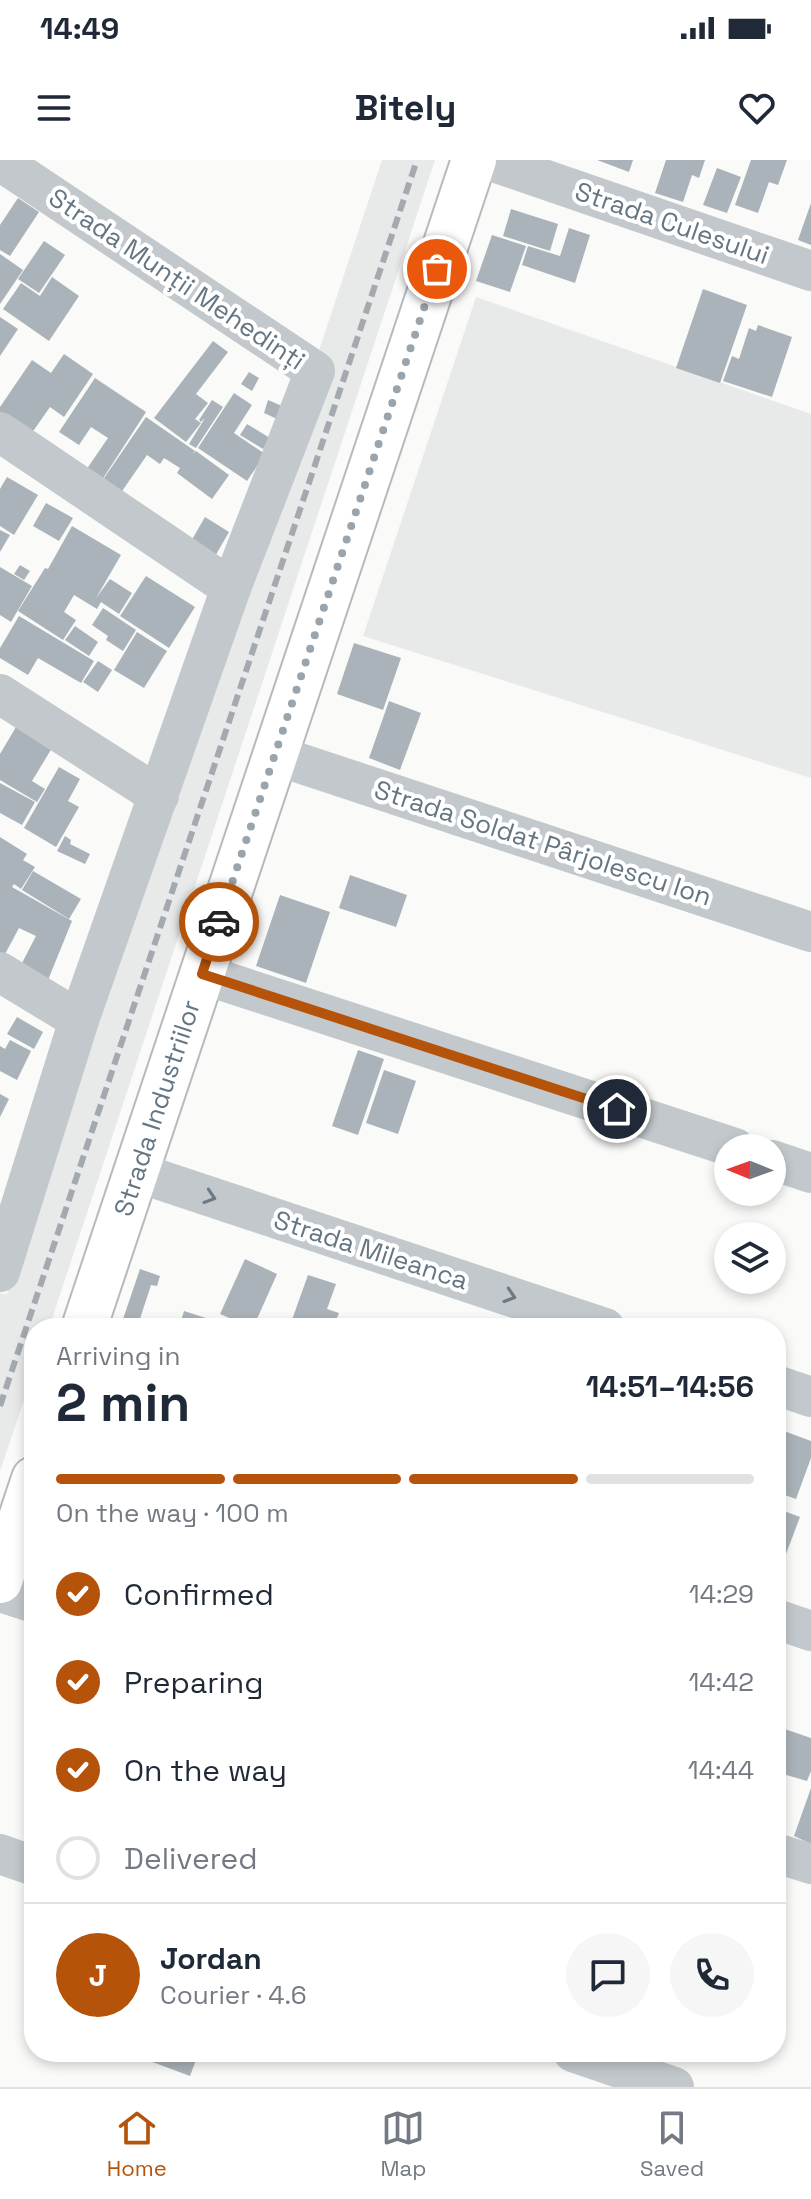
<!DOCTYPE html>
<meta charset="utf-8">
<style>
:root{--surface:#fff;--page:#f6f6f7;--text:#1f2937;--muted:#747a83;--line:#e0e1e3;--accent:#b45309}
body{margin:0;font-family:"Space Grotesk",sans-serif;background:var(--page);color:var(--text);height:100vh;display:flex;flex-direction:column;font-size:30px;white-space:nowrap}
*{box-sizing:border-box;margin:0}
p{font-size:26px;color:var(--muted)}
.icon{flex:none;width:44px;height:44px;fill:none;stroke:currentColor;stroke-width:2;stroke-linecap:round;stroke-linejoin:round}
.map{position:relative;flex:1;overflow:hidden}
.details{position:absolute;left:24px;top:1158px;width:762px;height:744px;display:flex;flex-direction:column;background:var(--surface);border-radius:32px;box-shadow:0 4px 12px #0003}
.details>*{flex:none}
.needle{width:52px;rotate:271deg}
.controls{position:absolute;left:714px;top:974px;display:grid;gap:16px}
.controls a{display:grid;place-items:center;width:72px;height:72px;border-radius:50%;background:var(--surface);box-shadow:0 4px 12px #0003;font-size:40px}
.pin{position:absolute;display:grid;place-items:center;width:68px;height:68px;color:#fff;margin:-34px;border:4px solid #fff;border-radius:50%;box-shadow:0 2px 8px #0007}
.courier{position:absolute;display:grid;place-items:center;width:80px;height:80px;margin:-40px;border:6px solid #b45309;border-radius:50%;background:#fff;color:#222;box-shadow:0 2px 10px #0007}
.headline em{font-style:normal;font-weight:600}
.headline div{display:flex;flex-direction:column-reverse}
.headline{display:flex;align-items:center;justify-content:space-between;height:136px;padding:0 32px}
h1{font-size:52px;font-weight:600;line-height:60px}
.bar{display:grid;grid-template-columns:repeat(4,1fr);gap:12px 8px;align-content:center;height:96px;padding:0 32px}
.bar i{height:10px;border-radius:6px;background:var(--line)}
.bar .on{background:var(--accent)}
.bar p{grid-column:span 4}
.line{display:flex;align-items:center;gap:20px;padding:0 32px;border-top:2px solid var(--line)}
.line div{flex:1}
.round{display:grid;place-items:center;flex:none;width:84px;height:84px;border-radius:42px;background:var(--page)}
ol{padding:0 32px;list-style:none}
li{display:flex;align-items:center;gap:24px;height:88px}
li p{margin-inline-start:auto}
li .icon{padding:8px;border-radius:50%;background:var(--accent);color:#fff;stroke-width:4}
li:last-child{color:var(--muted)}
li i{width:44px;height:44px;border:4px solid var(--line);border-radius:50%}
.status{display:flex;justify-content:space-between;align-items:center;height:56px;padding:0 40px;background:var(--surface);direction:ltr}
.status svg{height:22px;fill:currentColor}
header{display:flex;justify-content:space-between;align-items:center;height:104px;padding:0 32px;background:var(--surface);font-size:36px;font-weight:600}
.menu{display:flex;justify-content:space-around;align-items:center;height:112px;border-top:2px solid var(--line);background:var(--surface);font-size:22px;color:var(--muted)}
.menu a{display:grid;justify-items:center;gap:4px}
.menu .on{color:var(--accent)}
.map>svg:first-child{display:block}
.built{fill:#e8e9e9}
.building{fill:#aab3b9}
.lines{fill:none;stroke-linecap:round;stroke-linejoin:round}
.major-casing{stroke:#b5babe;stroke-width:48}
.minor{stroke:#c3c8cc;stroke-width:40}
.major{stroke:#fff;stroke-width:44}
.rail{stroke:#a2aab0;stroke-width:6;stroke-dasharray:12 6;stroke-linecap:butt}
.oneway{stroke:#6a7a87}
.done{stroke:#99a4ac;stroke-width:8;stroke-dasharray:0 14.4}
.route{stroke:#b45309;stroke-width:10}
.labels{text-anchor:middle;stroke-width:8;stroke-linejoin:round;paint-order:stroke}
.street-label{font-size:26px;fill:#657683;stroke:#fff}
</style>
<div class="status"><b>14:49</b><svg viewBox="0 0 49 12"><path d="M0 12V9h3v3zM5 12V6h3v6zM10 12V3h3v9zM15 12V0h3v12zM26 1h20v11H26zM47 4h2v5h-2z"/></svg></div>
<header><svg class="icon" aria-label="menu" viewBox="0 0 24 24"><path d="M4 6h16M4 12h16M4 18h16"/></svg>Bitely<svg class="icon" aria-label="heart" viewBox="0 0 24 24"><path d="M12 20l-8-8c-3-5 5-10 8-4 3-6 11-1 8 4z"/></svg></header>
<div class="map">
<svg width="811" height="1927" viewBox="0 0 811 1927">
<rect width="100%" height="100%" fill="#fafaf8"/>
<g class="built">
<polygon points="382,0 435,0 49,1168 34,1168 34,1211 0,1311 0,1133 7,1134"/>
<polygon points="476,137 811,254 811,618 363,476"/>
</g>
<g class="building">
<polygon points="597,0 633,0 629,12"/>
<polygon points="666,0 705,0 699,18 692,15 683,42 655,33"/>
<polygon points="751,0 787,0 778,25 769,22 758,53 735,45"/>
<polygon points="717,8 741,17 727,53 703,45"/>
<polygon points="18,38 39,52 10,96 0,90 0,65"/>
<polygon points="811,43 811,85 798,80"/>
<polygon points="511,49 558,64 550,91 503,76"/>
<polygon points="569,68 590,75 575,123 522,105 528,86 560,96"/>
<polygon points="492,75 526,86 510,132 476,121"/>
<polygon points="44,81 65,95 39,133 18,119"/>
<polygon points="0,94 23,110 0,144"/>
<polygon points="52,117 79,136 49,181 3,149 21,123 40,136"/>
<polygon points="703,129 747,145 720,223 676,208"/>
<polygon points="0,157 18,169 0,196"/>
<polygon points="758,165 792,177 772,237 723,221 732,196 739,199 749,168 756,171"/>
<polygon points="213,181 228,192 196,234 208,243 195,259 201,263 186,282 154,258"/>
<polygon points="64,194 93,214 64,257 50,247 29,277 0,256 0,247 32,200 51,213"/>
<polygon points="249,212 259,218 252,231 241,224"/>
<polygon points="95,218 146,252 100,323 84,313 108,278 91,267 79,285 59,272"/>
<polygon points="234,233 252,245 234,273 265,294 247,321 198,288"/>
<polygon points="212,240 223,247 196,288 189,284 205,258 201,262 199,260"/>
<polygon points="268,240 282,246 277,259 264,253"/>
<polygon points="146,257 195,291 192,294 196,291 229,315 212,339 177,313 180,308 164,298 160,304 147,295 118,337 100,324"/>
<polygon points="247,264 270,278 263,289 240,275"/>
<polygon points="7,317 38,335 14,375 0,366 0,329"/>
<polygon points="46,343 73,358 59,381 33,366"/>
<polygon points="205,357 229,372 214,398 190,383"/>
<polygon points="72,366 121,395 96,438 110,419 132,433 119,454 101,442 97,449 74,435 64,452 76,460 63,480 18,451 45,408 48,409"/>
<polygon points="0,370 10,375 0,392"/>
<polygon points="20,405 30,411 24,420 14,414"/>
<polygon points="0,407 32,426 11,462 0,455"/>
<polygon points="146,416 195,447 169,488 120,456"/>
<polygon points="103,448 136,470 123,491 106,480 108,476 92,465"/>
<polygon points="19,456 94,501 81,523 38,498 28,515 0,498 0,488"/>
<polygon points="75,466 98,482 89,496 65,480"/>
<polygon points="137,472 167,491 144,528 114,510"/>
<polygon points="354,483 401,498 383,550 337,534"/>
<polygon points="98,501 112,510 98,532 83,522"/>
<polygon points="389,541 421,553 400,610 369,598"/>
<polygon points="16,567 52,588 32,621 45,629 37,642 0,620 0,594"/>
<polygon points="59,607 80,619 68,641 79,647 56,687 24,668"/>
<polygon points="0,623 35,642 22,665 0,653"/>
<polygon points="65,676 71,680 70,684 90,694 85,704 57,691"/>
<polygon points="0,677 27,694 23,700 35,707 21,729 14,724 12,727 72,761 48,820 21,805 36,776 19,768 4,796 0,793"/>
<polygon points="33,711 81,739 69,759 22,730"/>
<polygon points="350,715 407,735 396,767 339,748"/>
<polygon points="280,735 330,752 306,823 256,806"/>
<polygon points="17,857 43,872 34,889 7,874"/>
<polygon points="10,880 31,891 17,920 0,911 0,886 5,889"/>
<polygon points="358,890 384,899 358,975 332,966"/>
<polygon points="384,910 416,921 398,974 366,963"/>
<polygon points="0,934 9,939 0,957"/>
<polygon points="245,1099 277,1114 253,1168 220,1154"/>
<polygon points="140,1109 160,1116 157,1126 151,1125 137,1168 120,1168"/>
<polygon points="308,1115 336,1124 327,1149 339,1153 333,1168 289,1168"/>
<polygon points="184,1151 234,1167 234,1168 179,1168"/>
<polygon points="776,1268 811,1281 811,1298 796,1339 776,1332"/>
<polygon points="776,1348 800,1357 786,1394 776,1391"/>
<polygon points="776,1566 811,1578 811,1611 807,1621 783,1614 777,1637"/>
<polygon points="811,1628 811,1684 794,1676"/>
<polygon points="150,1892 199,1892 190,1916 147,1900"/>
</g>
<g class="lines">
<defs>
<g id="major">
<polyline points="84,1168 474,0"/>
<polyline points="0,1421 34,1319"/>
</g>
</defs>
<use href="#major" class="major-casing"/>
<g class="minor">
<polyline points="488,0 811,111"/>
<polyline points="0,1 315,211 231,428 79,860 0,1112"/>
<polyline points="0,272 231,428"/>
<polyline points="0,534 159,636"/>
<polyline points="275,595 811,772"/>
<polyline points="0,812 79,860"/>
<polyline points="202,814 735,988"/>
<polyline points="772,1000 811,1013"/>
<polyline points="136,1012 605,1168"/>
<polyline points="776,1225 811,1237"/>
<polyline points="0,1432 34,1443"/>
<polyline points="776,1459 811,1471"/>
<polyline points="776,1693 811,1704"/>
<polyline points="0,1694 34,1706"/>
<polyline points="573,1892 674,1927"/>
</g>
<use href="#major" class="major"/>
<polyline class="rail" points="0,1246 417,0"/>
</g>
<defs><path id="oneway-chevron" d="M-2-3.5L2.5 0L-2 3.5" fill="none" stroke-width="1.6" stroke-linecap="round" stroke-linejoin="round" transform="scale(2)"/></defs>
<g class="oneway">
<use href="#oneway-chevron" transform="translate(210 1037) rotate(18)"/>
<use href="#oneway-chevron" transform="translate(510 1136) rotate(18)"/>
</g>
<g class="lines">
<polyline class="done" points="219,762 437,109"/>
<polyline class="route" points="219,762 202,814 617,949"/>
</g>
<g class="labels">
<g class="street-label">
<text transform="translate(672 63) rotate(19)" y="9">Strada Culesului</text>
<text transform="translate(177 119) rotate(34)" y="9">Strada Munții Mehedinți</text>
<text transform="translate(543 683) rotate(18)" y="9">Strada Soldat Pârjolescu Ion</text>
<text transform="translate(157 948) rotate(-72)" y="9">Strada Industriilor</text>
<text transform="translate(371 1090) rotate(18)" y="9">Strada Mileanca</text>
</g>
</g>
</svg>
<div class="controls">
<a><svg class="needle" viewBox="-14 -14 28 28"><path d="M0-13l5 13h-10z" fill="#e53935"/><path d="M0 13l5-13h-10z" fill="#747a83"/></svg></a>
<a><svg class="icon" aria-label="layers" viewBox="0 0 24 24"><path d="M12 4l9 5-9 5-9-5zM3 14l9 5 9-5"/></svg></a>
</div>
<div class="pin" style="left:437px;top:109px;background:#ea580c"><svg class="icon" aria-label="bag" viewBox="0 0 24 24"><path d="M5 8h14l-1 12H6zM9 8a3 3 0 0 1 6 0"/></svg></div>
<div class="pin" style="left:617px;top:949px;background:#1f2937"><svg class="icon" aria-label="home" viewBox="0 0 24 24"><path d="M3 11l9-7 9 7M6 9v11h12V9"/></svg></div>
<div class="courier" style="left:219px;top:762px"><svg class="icon" aria-label="car" viewBox="0 0 24 24"><path d="M5 17H2v-5l4-1 3-4h7l3 4 3 1v5h-3M9 17h6M6 11h13"/><circle cx="7" cy="17" r="2"/><circle cx="17" cy="17" r="2"/></svg></div>
<section class="details">
<div class="headline"><div><h1>2 min</h1><p>Arriving in</p></div><em>14:51–14:56</em></div>
<div class="bar"><i class="on"></i><i class="on"></i><i class="on"></i><i></i><p>On the way · 100 m</p></div>
<ol>
<li><svg class="icon" aria-label="check" viewBox="0 0 24 24"><path d="M5 12l5 5 9-10"/></svg>Confirmed<p>14:29</p></li>
<li><svg class="icon" aria-label="check" viewBox="0 0 24 24"><path d="M5 12l5 5 9-10"/></svg>Preparing<p>14:42</p></li>
<li><svg class="icon" aria-label="check" viewBox="0 0 24 24"><path d="M5 12l5 5 9-10"/></svg>On the way<p>14:44</p></li>
<li><i></i>Delivered</li>
</ol>
<div class="line" style="height:144px"><b class="round" style="background:var(--accent);color:#fff">J</b><div><b>Jordan</b><p>Courier · 4.6</p></div><a class="round"><svg class="icon" aria-label="chat" viewBox="0 0 24 24"><path d="M4 5h16v11H9l-5 4z"/></svg></a><a class="round"><svg class="icon" aria-label="phone" viewBox="0 0 24 24"><path d="M5 4h4l2 5-3 2q2 4 5 5l2-3 5 2v4C11 20 4 13 5 4z"/></svg></a></div>
</section>
</div>
<nav class="menu">
<a class="on"><svg class="icon" aria-label="home" viewBox="0 0 24 24"><path d="M3 11l9-7 9 7M6 9v11h12V9"/></svg>Home</a>
<a><svg class="icon" aria-label="map" viewBox="0 0 24 24"><path d="M3 6l6-2 6 2 6-2v14l-6 2-6-2-6 2zM9 4v14M15 6v14"/></svg>Map</a>
<a><svg class="icon" aria-label="saved" viewBox="0 0 24 24"><path d="M7 4h10v16l-5-4-5 4z"/></svg>Saved</a>
</nav>
